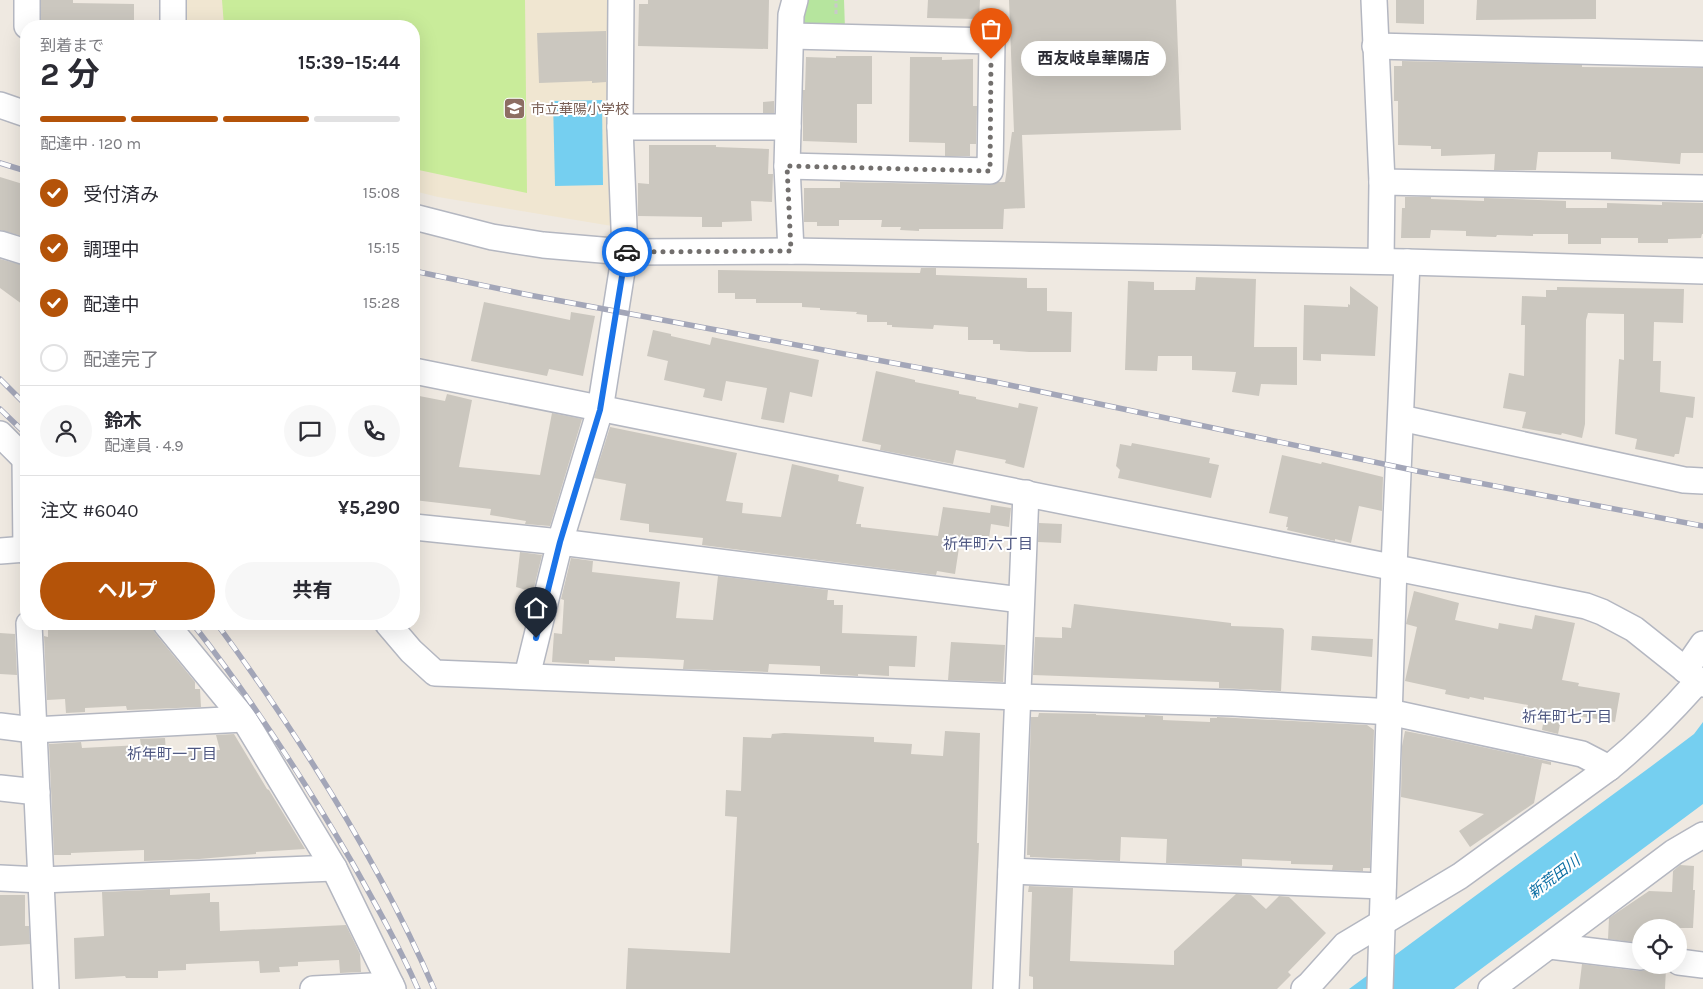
<!DOCTYPE html>
<html lang="ja">
<meta charset="utf-8">
<style>
:root{--surface:#fff;--page:#f7f7f7;--text:#2b2b33;--muted:#7c7c81;--line:#e1e1e2;--accent:#b45309}
body{margin:0;font-family:Karla,"Noto Sans JP",sans-serif;background:var(--page);color:var(--text);height:100vh;display:flex;flex-direction:column;font-size:19px;white-space:nowrap}
*{box-sizing:border-box;margin:0}
p{font-size:16px;color:var(--muted)}
.icon{flex:none;width:28px;height:28px;fill:none;stroke:currentColor;stroke-width:2;stroke-linecap:round;stroke-linejoin:round}
.map{position:relative;flex:1;overflow:hidden}
.side{position:absolute;left:20px;top:20px;width:400px;height:610px;display:flex;flex-direction:column;background:var(--surface);border-radius:20px;box-shadow:0 5px 20px #0002}
.side>*{flex:none}
.controls{position:absolute;left:1632px;top:919px;display:grid;gap:10px}
.controls a{display:grid;place-items:center;width:55px;height:55px;border-radius:50%;background:var(--surface);box-shadow:0 5px 20px #0002;font-size:25px}
.pin{position:absolute;display:grid;place-items:center;width:42px;height:42px;color:#fff;margin:-51px -21px;border-radius:50% 50% 50% 0;rotate:-45deg;box-shadow:0 0 5px #0007}
.pin .icon{rotate:45deg}
.courier{position:absolute;display:grid;place-items:center;width:50px;height:50px;margin:-25px;border:4px solid #1a73e8;border-radius:50%;background:#fff;color:#222;box-shadow:0 1px 6px #0007}
.bubble{position:absolute;height:35px;border-radius:18px;background:var(--surface);box-shadow:0 5px 20px #0002;font-size:16px;font-weight:700;line-height:35px;text-align:center}
.overview em{font-style:normal;font-weight:700}
.overview div{display:flex;flex-direction:column-reverse}
.overview{display:flex;align-items:center;justify-content:space-between;height:85px;padding:0 20px}
h1{font-size:32px;font-weight:700;line-height:38px}
.bar{display:grid;grid-template-columns:repeat(4,1fr);gap:8px 5px;align-content:center;height:60px;padding:0 20px}
.bar i{height:6px;border-radius:4px;background:var(--line)}
.bar .on{background:var(--accent)}
.bar p{grid-column:span 4}
.line{display:flex;align-items:center;gap:12px;padding:0 20px;border-top:1px solid var(--line)}
.line div{flex:1}
.round{display:grid;place-items:center;flex:none;width:52px;height:52px;border-radius:26px;background:var(--page)}
ol{padding:0 20px;list-style:none}
li{display:flex;align-items:center;gap:15px;height:55px}
li p{margin-inline-start:auto}
li .icon{padding:5px;border-radius:50%;background:var(--accent);color:#fff;stroke-width:4}
li:last-child{color:var(--muted)}
li i{width:28px;height:28px;border:2px solid var(--line);border-radius:50%}
.button{display:flex;gap:10px;margin-top:auto;padding:10px 20px}
.button a{flex:1;height:58px;border-radius:30px;background:var(--accent);color:#fff;font-size:20px;font-weight:700;line-height:58px;text-align:center}
.button a+a{background:var(--page);color:var(--text)}
.map>svg:first-child{display:block}
.education{fill:#f0e6d1}
.green{fill:#b6e59e}
.pitch{fill:#c9ec9a}
.water{fill:#75cff0}
.building{fill:#cbc7bf}
.lines{fill:none;stroke-linecap:round;stroke-linejoin:round}
.minor-casing{stroke:#b4b7c1;stroke-width:28}
.path{stroke:#c9c9c9;stroke-width:3;stroke-dasharray:4 2.5;stroke-linecap:butt}
.minor{stroke:#fff;stroke-width:25}
.rail-casing{stroke:#a3a6b8;stroke-width:5.5}
.rail{stroke:#fff;stroke-width:4;stroke-dasharray:11;stroke-linecap:butt}
.done{stroke:#726f6d;stroke-width:5;stroke-dasharray:0 9}
.route{stroke:#1a73e8;stroke-width:6}
.labels{text-anchor:middle;stroke-width:4;stroke-linejoin:round;paint-order:stroke}
.education-label{font-size:14px;fill:#785e54;stroke:#fff;text-anchor:start}
.neighbourhood-label{font-size:15px;fill:#4d5680;stroke:#fff}
.water-label{font-size:15px;font-style:italic;fill:#0d6fa3;stroke:#fff}
</style>
<div class="map">
<svg width="1703" height="989" viewBox="0 0 1703 989">
<rect width="100%" height="100%" fill="#efe9e1"/>
<polygon class="education" points="184,0 613,0 612,226 438,197 414,191 414,26 183,26"/>
<polygon class="green" points="803,0 844,0 845,29 800,28"/>
<polygon class="pitch" points="222,0 525,0 527,193 414,169 414,26 224,26"/>
<g class="water">
<polygon points="602,100 603,185 555,186 553,101"/>
<polygon points="1703,722 1703,804 1454,989 1349,989 1653,765 1694,734"/>
</g>
<g class="building">
<polygon points="41,0 73,0 73,3 134,4 134,22 108,22 108,26 41,26"/>
<polygon points="648,0 769,0 768,49 638,46 639,4 648,4"/>
<polygon points="928,0 980,0 979,19 927,18"/>
<polygon points="1009,0 1176,0 1181,130 1022,135 1025,208 1004,209 1003,229 919,229 919,231 900,230 901,227 881,227 882,220 839,220 839,226 817,226 817,222 804,222 804,188 840,188 840,182 990,185 998,182 1005,182 1012,132 1014,132"/>
<polygon points="1396,0 1424,0 1424,24 1396,23"/>
<polygon points="1477,0 1596,0 1596,19 1476,20"/>
<polygon points="606,31 606,82 592,83 592,81 539,83 537,33"/>
<polygon points="836,56 872,56 872,104 857,104 857,143 803,141 803,90 805,90 806,57 836,58"/>
<polygon points="910,57 942,57 942,60 973,59 973,106 977,106 976,144 970,144 970,156 945,156 945,143 909,142"/>
<polygon points="1402,61 1582,65 1582,67 1703,68 1703,153 1681,153 1680,164 1611,159 1611,152 1538,152 1536,170 1494,170 1495,154 1441,156 1441,149 1431,149 1431,146 1398,145 1398,101 1394,101 1394,66 1402,66"/>
<polygon points="774,101 774,113 763,113 763,102"/>
<polygon points="649,145 716,145 716,147 769,149 768,174 773,174 772,202 751,201 752,221 722,222 722,227 702,227 702,217 638,216 638,183 649,184"/>
<polygon points="0,177 26,185 26,237 0,230"/>
<polygon points="1405,197 1431,197 1431,199 1484,201 1484,198 1566,201 1566,208 1607,208 1607,203 1662,205 1662,202 1703,203 1703,234 1702,234 1701,238 1668,239 1668,243 1638,243 1638,238 1601,238 1601,244 1568,244 1568,234 1533,234 1533,236 1497,235 1496,237 1466,236 1466,231 1431,230 1430,238 1401,238 1402,208 1405,208"/>
<polygon points="0,259 26,266 26,307 0,288"/>
<polygon points="921,268 936,268 936,275 1027,278 1027,288 1047,288 1047,311 1072,312 1071,352 1029,352 1000,350 1000,344 993,344 993,340 968,340 968,327 934,325 933,329 892,327 892,325 887,325 887,322 867,322 867,315 856,314 857,312 820,310 820,308 802,307 802,303 756,303 756,299 735,299 735,293 718,293 718,270 920,273"/>
<polygon points="1196,277 1256,279 1254,347 1297,347 1297,385 1261,384 1259,396 1232,392 1236,372 1192,370 1192,356 1158,356 1157,371 1125,370 1128,281 1154,282 1154,290 1195,290"/>
<polygon points="1350,286 1378,307 1375,356 1321,354 1321,361 1303,360 1304,305 1348,307 1348,304 1350,305"/>
<polygon points="1557,287 1684,289 1683,323 1654,322 1653,361 1661,361 1660,392 1695,397 1693,418 1686,417 1679,454 1675,454 1674,457 1635,449 1637,439 1615,434 1619,359 1624,360 1624,314 1588,313 1586,320 1585,424 1582,438 1562,433 1561,435 1522,428 1526,412 1503,408 1509,373 1524,376 1525,325 1521,325 1522,296 1546,297 1546,290 1557,290"/>
<polygon points="484,302 570,320 571,312 595,316 583,376 549,369 547,376 471,361"/>
<polygon points="653,330 671,334 671,336 710,345 712,337 819,360 812,397 790,392 784,423 761,419 767,388 726,381 722,401 703,397 705,389 664,380 668,361 647,356"/>
<polygon points="876,371 915,380 915,382 959,391 959,394 976,397 976,399 1018,408 1019,403 1038,407 1024,468 1005,463 1006,460 956,450 953,464 880,450 881,445 862,441"/>
<polygon points="447,394 472,400 459,467 540,475 552,413 582,419 550,526 525,524 526,521 490,515 491,509 414,500 414,395 445,401"/>
<polygon points="610,427 737,453 726,501 743,503 742,513 781,517 792,464 839,475 838,481 864,487 856,524 861,524 861,527 938,536 943,507 990,513 991,505 1011,508 1009,527 991,524 988,546 960,541 955,574 937,571 936,575 702,545 703,538 649,532 649,524 620,520 626,484 594,478"/>
<polygon points="1132,443 1210,458 1209,463 1219,465 1211,498 1118,478 1120,470 1116,466 1120,444 1131,446"/>
<polygon points="1282,455 1321,464 1322,462 1383,477 1382,511 1359,506 1351,543 1335,539 1335,541 1287,530 1288,527 1286,527 1288,517 1269,513"/>
<polygon points="1039,523 1062,524 1061,543 1038,542"/>
<polygon points="520,552 542,555 533,592 516,587"/>
<polygon points="571,558 593,561 592,572 680,582 676,618 713,620 718,576 828,590 827,600 834,600 834,605 843,605 842,633 917,636 915,667 889,666 889,676 858,674 858,676 820,674 820,666 769,664 768,672 683,669 684,660 646,658 615,657 615,661 589,660 589,664 552,662 554,633 562,634 564,600 561,599"/>
<polygon points="1414,591 1459,603 1455,620 1498,629 1499,623 1532,629 1535,615 1575,623 1562,680 1579,683 1578,686 1620,693 1615,722 1572,715 1572,717 1562,715 1558,734 1542,730 1545,712 1527,708 1528,705 1484,697 1484,700 1470,697 1469,699 1445,694 1446,690 1405,681 1417,627 1406,624"/>
<polygon points="1074,604 1231,623 1231,626 1282,628 1284,630 1281,691 1219,688 1219,682 1033,675 1035,637 1062,638 1062,627 1071,628"/>
<polygon points="48,624 152,624 155,633 195,682 195,689 200,689 201,707 127,710 126,706 85,708 85,712 66,713 65,699 47,700 44,636 48,637"/>
<polygon points="0,633 15,634 17,675 0,674"/>
<polygon points="1312,636 1373,639 1372,657 1311,650"/>
<polygon points="951,642 1005,645 1003,682 948,680"/>
<polygon points="1039,713 1096,714 1096,715 1145,717 1145,715 1163,716 1163,720 1210,722 1210,718 1217,718 1217,717 1367,725 1374,730 1370,868 1363,868 1363,871 1332,870 1333,865 1291,864 1291,861 1242,859 1242,866 1166,863 1167,839 1121,837 1120,861 1030,857 1030,855 1027,855 1031,717 1038,717"/>
<polygon points="945,731 980,733 977,843 979,843 972,989 626,989 628,948 730,953 737,817 725,816 726,790 741,791 743,737 771,738 772,734 784,733 874,737 874,742 912,744 911,754 943,756"/>
<polygon points="1405,731 1441,738 1551,762 1551,765 1542,763 1534,803 1470,847 1459,831 1484,814 1401,797 1402,746"/>
<polygon points="234,734 267,789 269,790 305,849 256,852 256,854 199,859 144,861 144,850 71,853 71,855 54,855 49,744 81,742 82,748 141,745 140,739 165,738 166,752 220,750 216,735"/>
<polygon points="1680,865 1694,866 1693,890 1695,890 1693,928 1641,928 1641,943 1608,939 1609,918 1649,891 1672,892 1673,871"/>
<polygon points="1029,886 1073,888 1070,961 1174,965 1174,951 1236,894 1251,895 1266,909 1279,896 1289,897 1326,933 1288,972 1291,975 1277,989 1033,989 1033,977 1029,976 1032,892 1028,892"/>
<polygon points="170,889 170,895 210,893 210,902 219,902 220,931 346,925 360,954 361,972 340,973 339,960 298,962 298,966 279,967 280,972 260,973 259,961 186,964 186,970 158,971 158,978 126,978 125,976 75,979 74,938 104,936 102,892"/>
<polygon points="0,895 25,895 25,926 29,926 30,944 0,946"/>
<polygon points="1582,964 1639,971 1646,970 1652,966 1666,968 1665,989 1579,989"/>
</g>
<g class="lines">
<defs>
<g id="minor">
<polyline points="173,0 173,26"/>
<polyline points="1374,0 1382,182 1381,261"/>
<polyline points="27,26 27,0"/>
<polyline points="1375,46 1703,54"/>
<polyline points="0,105 26,114"/>
<polyline points="620,127 788,127"/>
<polyline points="787,166 990,171 992,41 791,36"/>
<polyline points="1382,182 1703,188"/>
<polyline points="414,217 492,237 543,245 625,252 791,251 1407,262 1703,271"/>
<polyline points="0,244 26,252"/>
<polyline points="791,251 787,166 791,15 795,0"/>
<polyline points="414,371 1586,606 1602,612 1634,629 1703,684"/>
<polyline points="1401,418 1684,480 1703,481"/>
<polyline points="0,434 26,460"/>
<polyline points="25,458 26,551"/>
<polyline points="414,527 560,542 1021,600"/>
<polyline points="0,551 26,549"/>
<polyline points="29,624 46,989"/>
<polyline points="166,624 244,719 334,868 393,989"/>
<polyline points="388,624 411,651 435,673 1017,697 1233,703 1375,711 1389,712 1582,754 1609,768"/>
<polyline points="1685,670 1703,644"/>
<polyline points="527,676 560,542 600,410 625,252 620,127 621,0"/>
<polyline points="0,726 33,730 244,719"/>
<polyline points="0,788 37,792"/>
<polyline points="1011,871 1383,886"/>
<polyline points="0,878 41,880 334,868"/>
<polyline points="1550,946 1641,957"/>
<polyline points="1679,962 1703,965"/>
<polyline points="313,989 391,985"/>
<polyline points="1006,989 1026,493"/>
<path d="M1304 989 1309 985 1345 945 1460 876 1609 768C1642 741 1671 712 1699 680"/>
<polyline points="1380,989 1394,567 1407,262"/>
<polyline points="1491,989 1674,852 1703,835"/>
</g>
</defs>
<use href="#minor" class="minor-casing"/>
<polyline class="path" points="836,14 836,0"/>
<use href="#minor" class="minor"/>
<defs>
<g id="rail">
<polyline points="0,163 26,171"/>
<polyline points="414,271 529,295 995,382 1417,471 1703,526"/>
<polyline points="0,379 26,405"/>
<polyline points="0,409 26,434"/>
<path d="M193 624C252 700 305 781 353 864 376 905 399 946 418 989"/>
<path d="M217 624C299 736 379 861 434 989"/>
</g>
</defs>
<use href="#rail" class="rail-casing"/>
<use href="#rail" class="rail"/>
</g>
<g class="lines">
<polyline class="done" points="627,252 791,251 787,166 990,171 991,59"/>
<polyline class="route" points="536,638 560,542 600,410 626,252 627,252"/>
</g>
<defs>
<symbol id="school-square" viewBox="-11 -11 22 22"><rect x="-9" y="-9" width="18" height="18" rx="4" fill="#8d6e63" stroke="#fff"/><path d="M0-5L7-2L0 1L-7-2ZM-4 1L0 2.5L4 1V4Q0 6-4 4Z" fill="#fff"/></symbol>
</defs>
<g fill-rule="evenodd">
<use href="#school-square" x="502" y="96" width="25" height="25"/>
</g>
<g class="labels">
<g class="education-label">
<text x="531" y="114">市立華陽小学校</text>
</g>
<g class="neighbourhood-label">
<text x="988" y="549">祈年町六丁目</text>
<text x="1567" y="722">祈年町七丁目</text>
<text x="172" y="759">祈年町一丁目</text>
</g>
<g class="water-label">
<text transform="translate(1554 877) rotate(-37)" y="5">新荒田川</text>
</g>
</g>
</svg>
<div class="controls">
<a><svg class="icon" aria-label="locate" viewBox="0 0 24 24"><circle cx="12" cy="12" r="6"/><path d="M12 2v4M12 18v4M2 12h4M18 12h4"/></svg></a>
</div>
<div class="pin" style="left:991px;top:59px;background:#ea580c"><svg class="icon" aria-label="bag" viewBox="0 0 24 24"><path d="M5 8h14l-1 12H6zM9 8a3 3 0 0 1 6 0"/></svg></div>
<div class="pin" style="left:536px;top:638px;background:#1f2937"><svg class="icon" aria-label="home" viewBox="0 0 24 24"><path d="M3 11l9-7 9 7M6 9v11h12V9"/></svg></div>
<div class="courier" style="left:627px;top:252px"><svg class="icon" aria-label="car" viewBox="0 0 24 24"><path d="M5 17H2v-5l4-1 3-4h7l3 4 3 1v5h-3M9 17h6M6 11h13"/><circle cx="7" cy="17" r="2"/><circle cx="17" cy="17" r="2"/></svg></div>
<div class="bubble" style="left:1021px;top:41px;width:145px">西友岐阜華陽店</div>
<section class="side">
<div class="overview"><div><h1>2 分</h1><p>到着まで</p></div><em>15:39–15:44</em></div>
<div class="bar"><i class="on"></i><i class="on"></i><i class="on"></i><i></i><p>配達中 · 120 m</p></div>
<ol>
<li><svg class="icon" aria-label="check" viewBox="0 0 24 24"><path d="M5 12l5 5 9-10"/></svg>受付済み<p>15:08</p></li>
<li><svg class="icon" aria-label="check" viewBox="0 0 24 24"><path d="M5 12l5 5 9-10"/></svg>調理中<p>15:15</p></li>
<li><svg class="icon" aria-label="check" viewBox="0 0 24 24"><path d="M5 12l5 5 9-10"/></svg>配達中<p>15:28</p></li>
<li><i></i>配達完了</li>
</ol>
<div class="line" style="height:90px"><a class="round"><svg class="icon" aria-label="person" viewBox="0 0 24 24"><circle cx="12" cy="8" r="4"/><path d="M4 21q1-7 8-7t8 7"/></svg></a><div><b>鈴木</b><p>配達員 · 4.9</p></div><a class="round"><svg class="icon" aria-label="chat" viewBox="0 0 24 24"><path d="M4 5h16v11H9l-5 4z"/></svg></a><a class="round"><svg class="icon" aria-label="phone" viewBox="0 0 24 24"><path d="M5 4h4l2 5-3 2q2 4 5 5l2-3 5 2v4C11 20 4 13 5 4z"/></svg></a></div>
<div class="line" style="height:65px"><div>注文 #6040</div><b>¥5,290</b></div>
<div class="button"><a>ヘルプ</a><a>共有</a></div>
</section>
</div>
